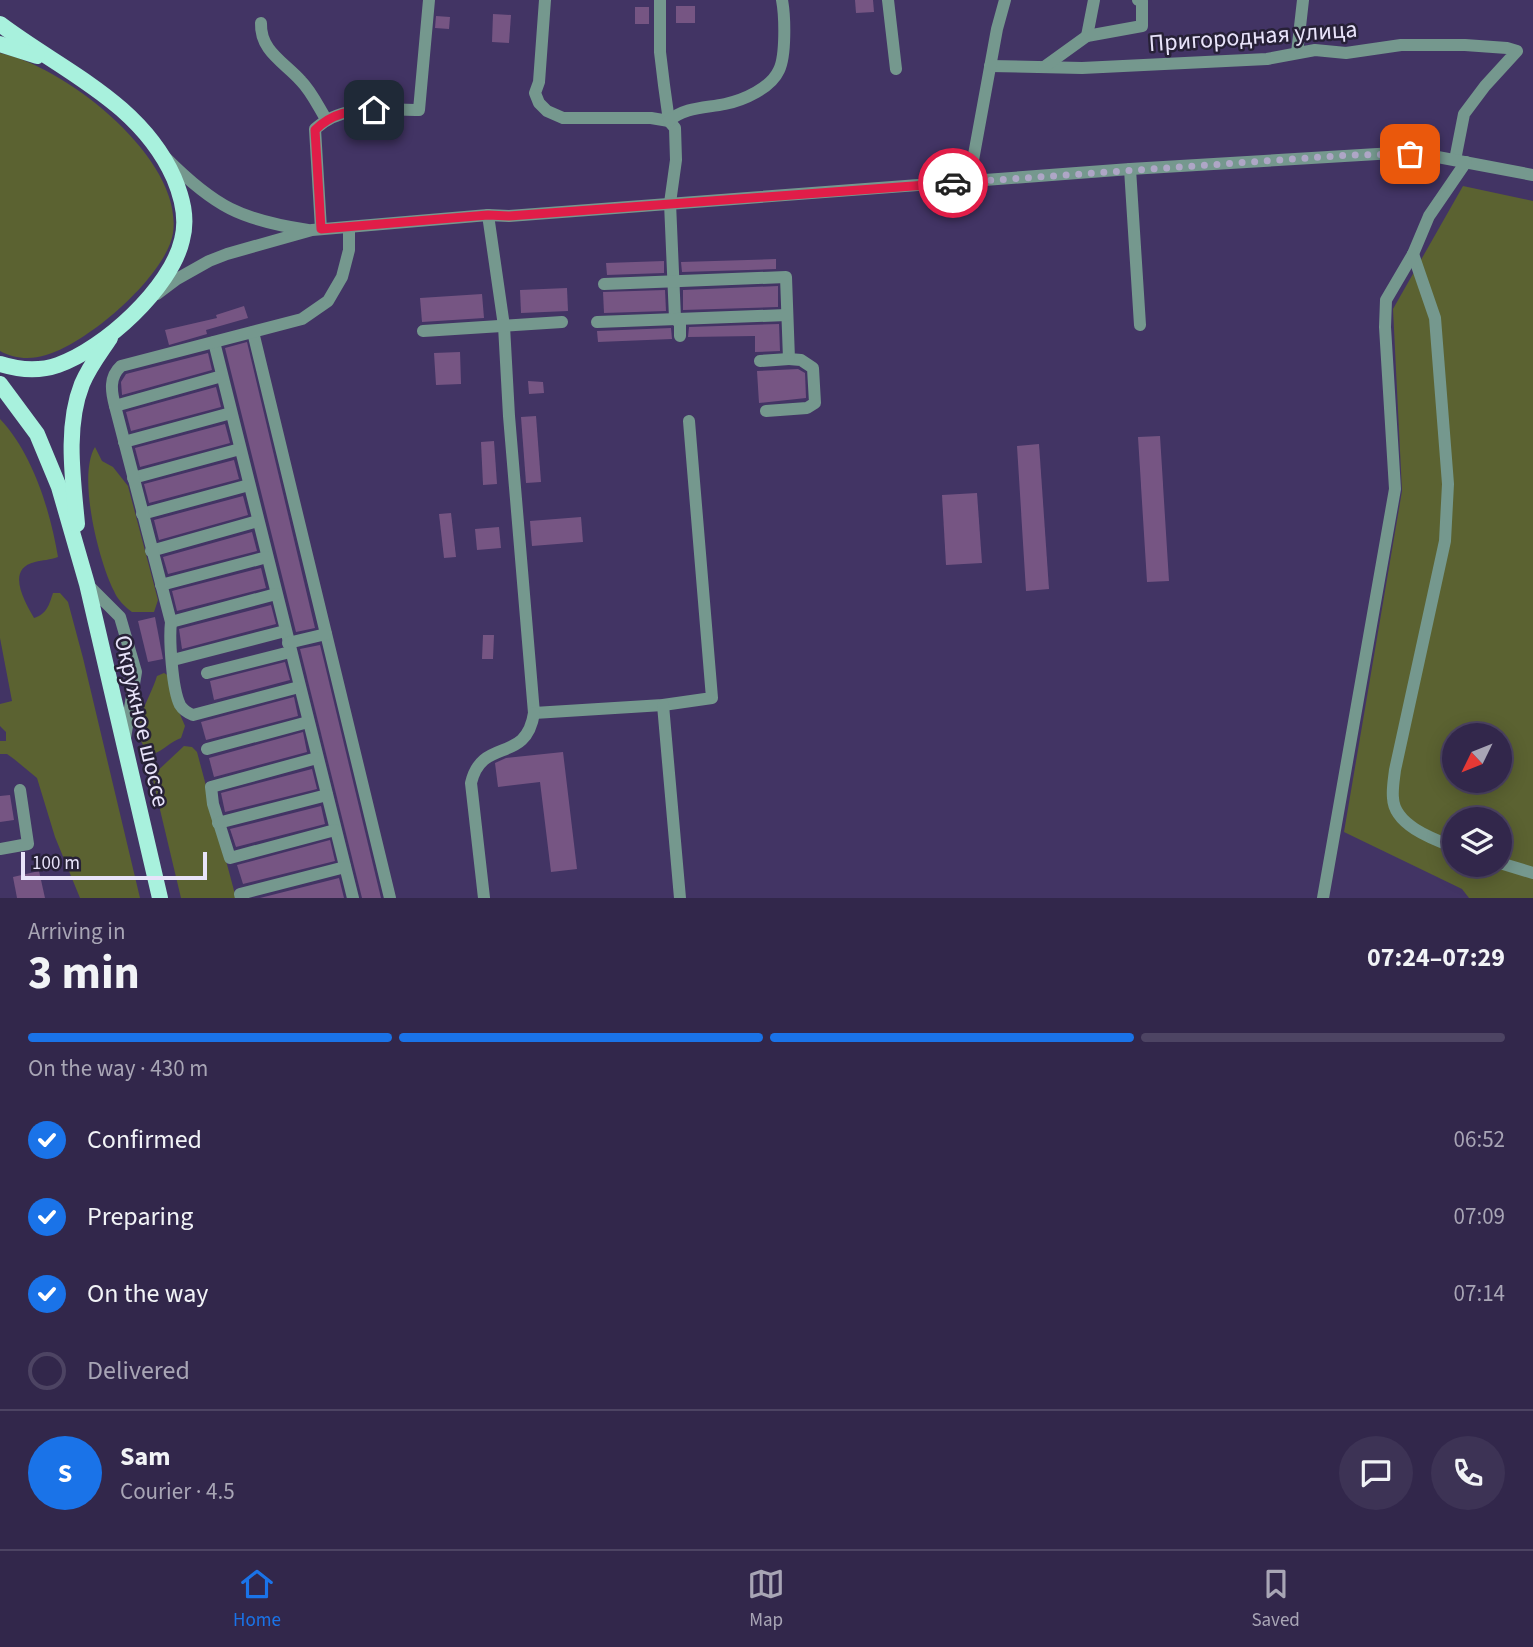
<!DOCTYPE html>
<meta charset="utf-8">
<style>
:root{--surface:#32274b;--page:#3d3355;--text:#f1f3f6;--muted:#a8a5b5;--line:#4d4463;--accent:#1a73e8}
body{margin:0;font-family:"Source Sans 3",sans-serif;background:var(--page);color:var(--text);height:100vh;display:flex;flex-direction:column;font-size:26px;white-space:nowrap}
*{box-sizing:border-box;margin:0}
p{font-size:23px;color:var(--muted)}
.icon{flex:none;width:38px;height:38px;fill:none;stroke:currentColor;stroke-width:2;stroke-linecap:round;stroke-linejoin:round}
.map{position:relative;height:898px;overflow:hidden}
.drawer{display:flex;flex-direction:column;background:var(--surface);flex:1}
.drawer>*{flex:none}
.needle{width:46px;rotate:227deg}
.controls{position:absolute;left:1442px;top:723px;display:grid;gap:14px}
.controls a{display:grid;place-items:center;width:70px;height:70px;border-radius:50%;background:var(--surface);box-shadow:0 4px 18px #0003,0 0 0 2px var(--line);font-size:35px}
.scale{position:absolute;left:21px;bottom:18px;width:186px;box-sizing:border-box;padding-left:7px;border:4px solid #e8e3fa;border-top:0;font-size:19px;line-height:24px;white-space:nowrap;color:#e8e3fa;-webkit-text-stroke:5px #272137;paint-order:stroke}
.pin{position:absolute;display:grid;place-items:center;width:60px;height:60px;color:#fff;margin:-30px;border-radius:14px;box-shadow:0 4px 10px #0006}
.courier{position:absolute;display:grid;place-items:center;width:70px;height:70px;margin:-35px;border:5px solid #e11d48;border-radius:50%;background:#fff;color:#222;box-shadow:0 2px 9px #0007}
.overview em{font-style:normal;font-weight:700}
.overview div{display:flex;flex-direction:column-reverse}
.overview{display:flex;align-items:center;justify-content:space-between;height:119px;padding:0 28px}
h1{font-size:46px;font-weight:700;line-height:52px}
.bar{display:grid;grid-template-columns:repeat(4,1fr);gap:10px 7px;align-content:center;height:84px;padding:0 28px}
.bar i{height:9px;border-radius:5px;background:var(--line)}
.bar .active{background:var(--accent)}
.bar p{grid-column:span 4}
.line{display:flex;align-items:center;gap:18px;padding:0 28px;border-top:2px solid var(--line)}
.line div{flex:1}
.round{display:grid;place-items:center;flex:none;width:74px;height:74px;border-radius:37px;background:var(--page)}
ol{padding:0 28px;list-style:none}
li{display:flex;align-items:center;gap:21px;height:77px}
li p{margin-inline-start:auto}
li .icon{padding:7px;border-radius:50%;background:var(--accent);color:#fff;stroke-width:4}
li:last-child{color:var(--muted)}
li i{width:38px;height:38px;border:4px solid var(--line);border-radius:50%}
.tabs{display:flex;justify-content:space-around;align-items:center;height:98px;border-top:2px solid var(--line);background:var(--surface);font-size:19px;color:var(--muted)}
.tabs a{display:grid;justify-items:center;gap:4px}
.tabs .active{color:var(--accent)}
.map>svg:first-child{display:block}
.green{fill:#5b6231;fill-rule:evenodd}
.building{fill:#765583}
.lines{fill:none;stroke-linecap:round;stroke-linejoin:round}
.minor{stroke:#75988e;stroke-width:12}
.major{stroke:#a8f1dd;stroke-width:16}
.done{stroke:#aea6c6;stroke-width:7;stroke-dasharray:0 12.6}
.route{stroke:#e11d48;stroke-width:9}
.labels{text-anchor:middle;stroke-width:5;stroke-linejoin:round;paint-order:stroke}
.street-label{font-size:24px;fill:#e8e3fa;stroke:#272137}
</style>
<div class="map">
<svg width="1533" height="898" viewBox="0 0 1533 898">
<rect width="100%" height="100%" fill="#423464"/>
<g class="green">
<path d="M0 53C65 66 184 159 173 233 166 276 87 344 46 355 31 360 14 359 0 351Z"/>
<path d="M1463 186 1533 201V898H1469L1462 889 1344 832 1402 491 1393 309ZM1454 735H1500V780H1454ZM1454 819H1500V864H1454Z"/>
<path d="M0 419C33 454 50 510 58 557 50 560 43 560 35 562 5 569 25 602 34 618 47 614 49 605 53 593H60L68 602 83 658 140 898H80L55 837 37 778 14 759 7 754H0V741H6V732L0 726V704L12 701 0 638Z"/>
<path d="M95 447 102 461 113 467 128 486 158 600 154 612H132C125 607 117 599 114 591 99 562 77 476 95 447Z"/>
<path d="M164 673 169 676 176 705 185 726 181 738C170 742 163 751 151 755 125 731 149 702 157 676Z"/>
<polygon points="184,746 192,747 197,752 236,898 181,898 152,776"/>
</g>
<g class="building">
<polygon points="855,0 873,0 874,12 856,13"/>
<rect x="676" y="6" width="19" height="17"/>
<rect x="635" y="7" width="14" height="17"/>
<polygon points="493,14 511,15 509,43 492,42"/>
<polygon points="436,16 450,17 449,29 435,28"/>
<polygon points="776,259 776,269 682,272 681,262"/>
<polygon points="664,261 664,273 607,275 606,263"/>
<polygon points="778,286 778,307 683,310 683,290"/>
<polygon points="567,288 568,311 521,313 520,290"/>
<polygon points="665,290 666,311 604,313 603,292"/>
<polygon points="482,294 484,318 422,322 420,298"/>
<polygon points="244,306 248,318 206,330 207,334 169,345 165,330 217,318 216,315"/>
<polygon points="779,324 780,351 755,352 755,336 688,337 689,327"/>
<polygon points="671,328 672,339 598,342 597,331"/>
<polygon points="247,342 315,628 296,632 225,348"/>
<polygon points="460,352 461,384 436,385 434,353"/>
<polygon points="208,353 212,370 122,395 121,382 126,374"/>
<polygon points="798,369 805,373 806,398 759,403 757,371"/>
<polygon points="528,381 543,382 544,393 529,394"/>
<polygon points="216,387 221,407 131,431 126,412"/>
<polygon points="536,416 541,482 526,483 521,417"/>
<polygon points="225,424 230,443 140,467 135,448"/>
<polygon points="1160,436 1169,581 1147,582 1138,437"/>
<polygon points="494,441 497,484 483,485 481,442"/>
<polygon points="1039,444 1049,589 1026,591 1017,446"/>
<polygon points="234,460 239,479 149,503 144,484"/>
<polygon points="977,493 982,563 946,565 942,495"/>
<polygon points="243,496 248,515 159,540 154,520"/>
<polygon points="451,513 456,557 444,558 439,514"/>
<polygon points="581,517 583,542 532,546 530,521"/>
<polygon points="499,527 501,548 477,550 475,529"/>
<polygon points="252,532 257,551 168,574 163,557"/>
<polygon points="261,568 266,588 177,611 172,591"/>
<polygon points="271,605 276,624 182,649 179,629"/>
<polygon points="155,617 163,659 148,662 138,621"/>
<polygon points="483,635 494,635 493,659 482,659"/>
<polygon points="320,645 324,661 381,898 362,898 300,649"/>
<polygon points="285,662 290,680 214,700 210,681"/>
<polygon points="294,697 298,716 206,740 201,722"/>
<polygon points="303,732 307,752 214,777 209,758"/>
<polygon points="563,752 577,869 551,872 540,782 498,787 495,763 506,758"/>
<polygon points="312,769 317,789 225,812 221,793"/>
<polygon points="10,795 14,820 0,822 0,796"/>
<polygon points="321,806 325,824 236,847 230,829"/>
<polygon points="330,840 335,861 243,884 237,865"/>
<polygon points="39,871 45,898 17,898 13,877"/>
<polygon points="339,878 344,898 260,898"/>
</g>
<g class="lines">
<g class="minor">
<polyline points="545,0 539,82 535,93 539,103 547,111 563,118 651,118 669,121"/>
<polyline points="660,0 660,52 664,85 669,121 675,128 676,160 670,203 675,318 680,324 680,336"/>
<polyline points="888,0 896,69"/>
<path d="M261 23C260 51 284 62 301 81 311 91 318 106 326 119"/>
<polyline points="1087,36 1094,0"/>
<polyline points="1297,53 1303,0"/>
<polyline points="990,66 1082,68 1267,59 1315,50 1346,53 1401,45 1465,45 1507,48 1517,51 1485,86 1464,114 1455,160"/>
<polyline points="1044,67 1087,36 1142,26 1142,1 1138,0"/>
<path d="M669 121C684 107 706 108 725 104 744 100 771 88 779 70 786 56 785 16 782 0"/>
<path d="M166 158C215 207 241 220 308 230"/>
<polyline points="1130,169 1140,325"/>
<polyline points="969,182 997,29 1005,0"/>
<polyline points="488,215 504,326 509,416 534,713 663,705 712,698 689,421"/>
<path d="M321 229 315 129C343 103 383 110 419 110L429 0"/>
<path d="M1413 254 1435 318 1448 484 1445 541 1395 770C1394 779 1392 789 1393 798 1394 825 1433 839 1454 847"/>
<polyline points="604,284 786,277 789,359 801,360 813,368 815,403 807,408 766,411"/>
<polyline points="157,294 177,279 209,261 227,254 312,230 488,215 509,216 1130,169 1394,153 1427,155 1533,175"/>
<polyline points="597,322 787,315"/>
<polyline points="423,331 562,322"/>
<polyline points="253,332 390,898"/>
<polyline points="214,342 353,898"/>
<polyline points="760,361 789,359"/>
<polyline points="115,406 222,376"/>
<polyline points="124,442 231,413"/>
<polyline points="133,478 240,449"/>
<polyline points="142,514 249,485"/>
<polyline points="151,551 258,521"/>
<polyline points="87,584 120,617 136,672 125,738"/>
<polyline points="161,585 267,557"/>
<polyline points="171,622 276,594"/>
<polyline points="288,643 326,634"/>
<polyline points="173,660 285,631"/>
<polyline points="207,673 290,652"/>
<path d="M299 687 193 715C188 713 183 710 180 705 172 689 169 639 171 622L115 406C111 391 109 377 121 366L302 319 328 301 342 277 349 250V227"/>
<polyline points="663,705 680,898"/>
<polyline points="207,749 308,722"/>
<polyline points="317,758 211,787 213,804 230,858 335,830"/>
<polyline points="218,823 327,795"/>
<polyline points="0,849 28,844 20,790"/>
<polyline points="1500,863 1533,873"/>
<polyline points="241,898 240,894 345,867"/>
<path d="M484 898 471 783C482 736 526 765 534 713"/>
<polyline points="1323,898 1395,489 1385,327 1386,300 1413,254 1429,216 1466,162"/>
</g>
<g class="major">
<path d="M0 24C62 71 140 102 174 178 182 197 188 218 182 240 171 288 104 349 58 365 38 372 19 370 0 364"/>
<polyline points="0,44 37,56"/>
<polyline points="0,384 37,434 59,487 87,584 160,898"/>
<path d="M77 524C73 479 65 427 82 384 89 367 100 353 110 338"/>
</g>
</g>
<g class="lines">
<polyline class="done" points="953,183 1350,155 1410,154"/>
<path class="route" d="M374 110C351 110 332 113 315 130L321 229 488 215 509 216 953 183"/>
</g>
<g class="labels">
<g class="street-label">
<text transform="translate(1253 36) rotate(-4)" y="8">Пригородная улица</text>
<text transform="translate(142 721) rotate(77)" y="8">Окружное шоссе</text>
</g>
</g>
</svg>
<div class="controls">
<a><svg class="needle" viewBox="-14 -14 28 28"><path d="M0-13l5 13h-10z" fill="#e53935"/><path d="M0 13l5-13h-10z" fill="#a8a5b5"/></svg></a>
<a><svg class="icon" aria-label="layers" viewBox="0 0 24 24"><path d="M12 4l9 5-9 5-9-5zM3 14l9 5 9-5"/></svg></a>
</div>
<div class="scale">100 m</div>
<div class="pin" style="left:1410px;top:154px;background:#ea580c"><svg class="icon" aria-label="bag" viewBox="0 0 24 24"><path d="M5 8h14l-1 12H6zM9 8a3 3 0 0 1 6 0"/></svg></div>
<div class="pin" style="left:374px;top:110px;background:#1f2937"><svg class="icon" aria-label="home" viewBox="0 0 24 24"><path d="M3 11l9-7 9 7M6 9v11h12V9"/></svg></div>
<div class="courier" style="left:953px;top:183px"><svg class="icon" aria-label="car" viewBox="0 0 24 24"><path d="M5 17H2v-5l4-1 3-4h7l3 4 3 1v5h-3M9 17h6M6 11h13"/><circle cx="7" cy="17" r="2"/><circle cx="17" cy="17" r="2"/></svg></div>
</div>
<section class="drawer">
<div class="overview"><div><h1>3 min</h1><p>Arriving in</p></div><em>07:24–07:29</em></div>
<div class="bar"><i class="active"></i><i class="active"></i><i class="active"></i><i></i><p>On the way · 430 m</p></div>
<ol>
<li><svg class="icon" aria-label="check" viewBox="0 0 24 24"><path d="M5 12l5 5 9-10"/></svg>Confirmed<p>06:52</p></li>
<li><svg class="icon" aria-label="check" viewBox="0 0 24 24"><path d="M5 12l5 5 9-10"/></svg>Preparing<p>07:09</p></li>
<li><svg class="icon" aria-label="check" viewBox="0 0 24 24"><path d="M5 12l5 5 9-10"/></svg>On the way<p>07:14</p></li>
<li><i></i>Delivered</li>
</ol>
<div class="line" style="height:126px"><b class="round" style="background:var(--accent);color:#fff">S</b><div><b>Sam</b><p>Courier · 4.5</p></div><a class="round"><svg class="icon" aria-label="chat" viewBox="0 0 24 24"><path d="M4 5h16v11H9l-5 4z"/></svg></a><a class="round"><svg class="icon" aria-label="phone" viewBox="0 0 24 24"><path d="M5 4h4l2 5-3 2q2 4 5 5l2-3 5 2v4C11 20 4 13 5 4z"/></svg></a></div>
</section>
<nav class="tabs">
<a class="active"><svg class="icon" aria-label="home" viewBox="0 0 24 24"><path d="M3 11l9-7 9 7M6 9v11h12V9"/></svg>Home</a>
<a><svg class="icon" aria-label="map" viewBox="0 0 24 24"><path d="M3 6l6-2 6 2 6-2v14l-6 2-6-2-6 2zM9 4v14M15 6v14"/></svg>Map</a>
<a><svg class="icon" aria-label="saved" viewBox="0 0 24 24"><path d="M7 4h10v16l-5-4-5 4z"/></svg>Saved</a>
</nav>
